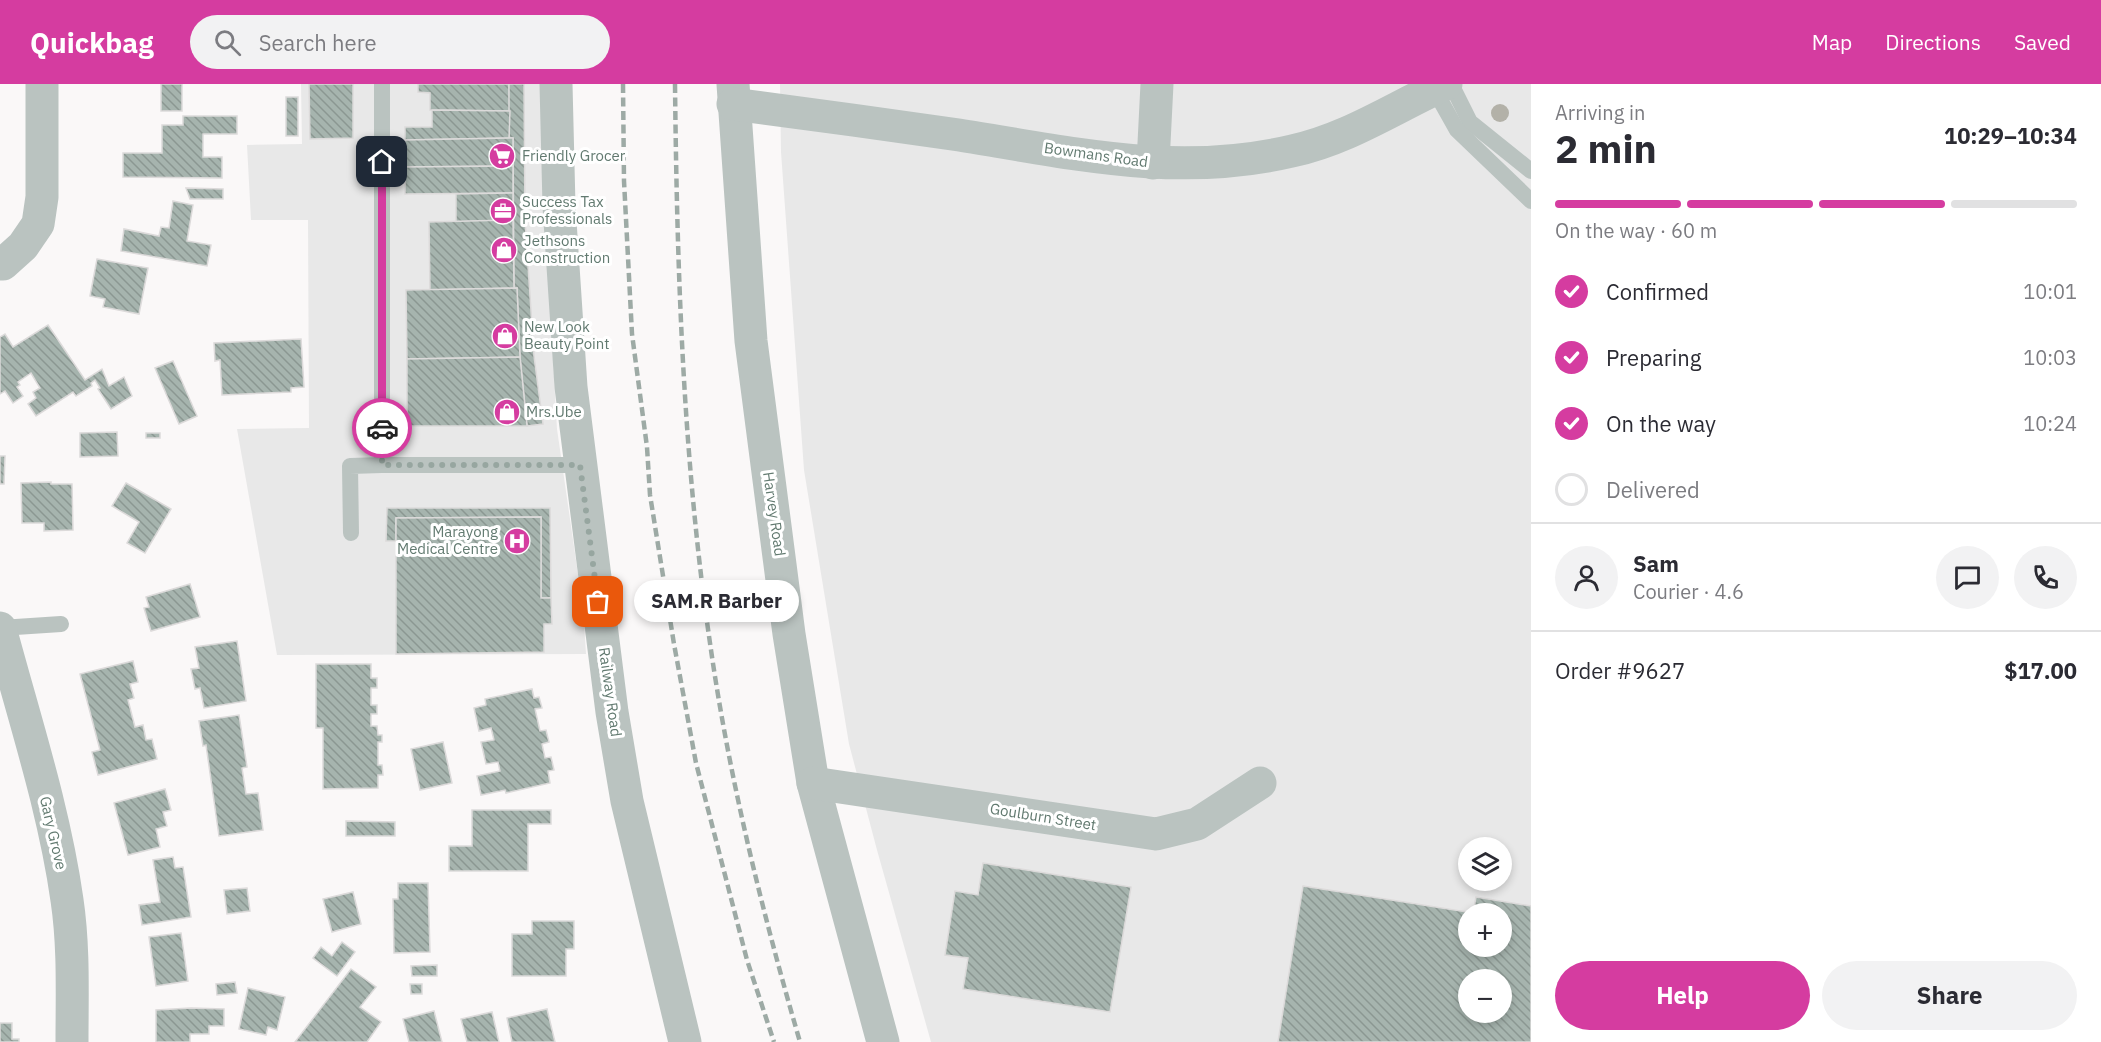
<!DOCTYPE html>
<meta charset="utf-8">
<style>
:root{--surface:#fff;--page:#f2f2f3;--text:#2b2b33;--muted:#7c7c81;--line:#e1e1e2;--accent:#d53ca0}
body{margin:0;font-family:"IBM Plex Sans",sans-serif;background:var(--page);color:var(--text);height:100vh;display:flex;flex-direction:column;font-size:22px;white-space:nowrap}
*{box-sizing:border-box;margin:0}
p{font-size:20px;color:var(--muted)}
.icon{flex:none;width:33px;height:33px;fill:none;stroke:currentColor;stroke-width:2;stroke-linecap:round;stroke-linejoin:round}
.map{position:relative;flex:1;overflow:hidden}
.details{display:flex;flex-direction:column;background:var(--surface);width:570px}
.details>*{flex:none}
.tools{position:absolute;left:1458px;top:753px;display:grid;gap:12px}
.tools a{display:grid;place-items:center;width:54px;height:54px;border-radius:50%;background:var(--surface);box-shadow:0 3px 9px #0003;font-size:30px}
.pin{position:absolute;display:grid;place-items:center;width:51px;height:51px;color:#fff;margin:-26px;border-radius:12px;box-shadow:0 3px 9px #0006}
.courier{position:absolute;display:grid;place-items:center;width:60px;height:60px;margin:-30px;border:4px solid #d53ca0;border-radius:50%;background:#fff;color:#222;box-shadow:0 2px 8px #0007}
.bubble{position:absolute;height:42px;border-radius:21px;background:var(--surface);box-shadow:0 3px 9px #0003;font-size:20px;font-weight:700;line-height:42px;text-align:center}
.head em{font-style:normal;font-weight:700}
.head div{display:flex;flex-direction:column-reverse}
.head{display:flex;align-items:center;justify-content:space-between;height:102px;padding:0 24px}
h1{font-size:39px;font-weight:700;line-height:45px}
.bar{display:grid;grid-template-columns:repeat(4,1fr);gap:9px 6px;align-content:center;height:72px;padding:0 24px}
.bar i{height:8px;border-radius:4px;background:var(--line)}
.bar .current{background:var(--accent)}
.bar p{grid-column:span 4}
.line{display:flex;align-items:center;gap:15px;padding:0 24px;border-top:2px solid var(--line)}
.line div{flex:1}
.round{display:grid;place-items:center;flex:none;width:63px;height:63px;border-radius:32px;background:var(--page)}
ol{padding:0 24px;list-style:none}
li{display:flex;align-items:center;gap:18px;height:66px}
li p{margin-inline-start:auto}
li .icon{padding:6px;border-radius:50%;background:var(--accent);color:#fff;stroke-width:4}
li:last-child{color:var(--muted)}
li i{width:33px;height:33px;border:3px solid var(--line);border-radius:50%}
.button{display:flex;gap:12px;margin-top:auto;padding:12px 24px}
.button a{flex:1;height:69px;border-radius:36px;background:var(--accent);color:#fff;font-size:24px;font-weight:700;line-height:69px;text-align:center}
.button a+a{background:var(--page);color:var(--text)}
header{display:flex;align-items:center;gap:36px;box-sizing:border-box;height:84px;padding:0 30px;background:var(--accent);color:#fff}
header strong{font-size:28px}
nav{display:flex;gap:33px;margin-inline-start:auto;font-size:21px}
.search{width:420px;height:54px;background:var(--page);display:flex;align-items:center;gap:15px;box-sizing:border-box;padding:0 21px;border-radius:33px;color:var(--muted);font-size:22px}
main{display:flex;flex:1;min-height:0}
.map>svg:first-child{display:block}
.built{fill:#e8e8e8;fill-rule:evenodd}
.building{fill:url(#building-back-hatch);stroke:#dcdada;stroke-width:1.5;fill-rule:evenodd}
.lines{fill:none;stroke-linecap:round;stroke-linejoin:round}
.lane{stroke:#bac3c0;stroke-width:16}
.street{stroke:#bac3c0;stroke-width:33}
.rail{stroke:#9daaa5;stroke-width:4.5;stroke-dasharray:9 4.5;stroke-linecap:butt}
.tree{fill:#b3b1a8}
.done{stroke:#97a6a0;stroke-width:6;stroke-dasharray:0 10.8}
.route{stroke:#d53ca0;stroke-width:8}
.labels{text-anchor:middle;stroke-width:6;stroke-linejoin:round;paint-order:stroke}
.street-label{font-size:15px;fill:#627a70;stroke:#fff}
.poi-label{font-size:15px;fill:#627a70;stroke:#fff;text-anchor:start}
</style>
<header>
<strong>Quickbag</strong>
<div class="search"><svg class="icon" aria-label="search" viewBox="0 0 24 24"><circle cx="10" cy="10" r="6"/><path d="M15 15l6 6"/></svg>Search here</div>
<nav><a>Map</a><a>Directions</a><a>Saved</a></nav>
</header>
<main>
<div class="map">
<svg width="1531" height="958" viewBox="0 0 1531 958">
<defs>
<pattern id="building-back-hatch" width="6" height="6" patternUnits="userSpaceOnUse" patternTransform="scale(1.5)"><rect width="6" height="6" fill="#a6b4ae"/><path d="M-1 5l2 2M0 0l6 6M5-1l2 2" fill="none" stroke="#8b9792"/></pattern>
</defs>
<rect width="100%" height="100%" fill="#faf8f8"/>
<g class="built">
<polygon points="301,0 541,0 543,102 557,345 583,525 586,570 277,571 237,345 309,344 308,136 251,136 247,61 302,60"/>
<path d="M780 0H1531V958H931L877 766 849 660 804 386 781 68ZM1468 764H1502V796H1468ZM1468 830H1502V862H1468ZM1468 896H1502V928H1468Z"/>
</g>
<g class="building">
<rect x="161" y="0" width="21" height="27"/>
<polygon points="309,0 353,0 353,54 310,55"/>
<polygon points="418,0 509,0 510,27 430,26 430,9 418,8"/>
<polygon points="509,0 524,0 525,136 534,272 543,340 527,342 520,273 517,204 514,204 513,54 509,54"/>
<rect x="286" y="13" width="12" height="39"/>
<polygon points="432,26 510,27 509,54 405,56 405,43 432,43"/>
<polygon points="183,32 237,32 237,50 203,50 203,73 222,73 222,94 123,93 123,69 162,69 162,41 183,41"/>
<polygon points="513,54 513,82 405,83 405,56"/>
<polygon points="513,82 513,109 405,110 405,83"/>
<polygon points="186,104 223,105 223,115 190,115"/>
<polygon points="513,109 513,136 456,138 456,110"/>
<polygon points="173,117 193,121 187,157 211,161 207,182 121,167 124,145 159,152 161,143 169,144"/>
<polygon points="513,136 514,204 430,206 429,138"/>
<polygon points="97,175 148,184 139,230 103,223 105,215 90,212"/>
<polygon points="517,204 520,273 407,275 406,206"/>
<polygon points="48,241 85,296 102,285 109,302 124,293 132,312 111,325 98,305 100,304 95,296 91,299 92,302 76,312 73,308 36,332 28,320 36,314 33,308 40,304 31,289 18,298 20,301 17,303 23,312 13,319 5,307 0,310 0,253 5,250 13,263"/>
<polygon points="301,255 304,303 291,304 291,308 222,311 220,276 215,277 214,259"/>
<polygon points="520,273 527,342 407,342 407,275"/>
<polygon points="173,277 197,332 179,340 155,284"/>
<polygon points="117,348 118,372 80,373 80,349"/>
<rect x="146" y="349" width="14" height="5"/>
<polygon points="0,372 5,372 4,400 0,400"/>
<polygon points="51,398 51,400 72,400 73,446 44,447 44,439 22,439 21,399"/>
<polygon points="126,399 171,425 145,469 127,459 139,438 112,422"/>
<polygon points="387,424 550,424 551,514 541,514 541,433 396,434 396,457 386,457"/>
<polygon points="541,433 541,514 551,514 552,540 544,540 544,568 396,570 396,434"/>
<polygon points="190,500 200,533 151,547 144,524 149,523 146,513"/>
<polygon points="237,557 246,617 204,624 200,604 195,605 191,585 199,584 195,563"/>
<polygon points="133,577 138,598 130,600 134,614 128,616 135,643 143,641 146,656 152,655 157,675 98,691 92,668 100,666 80,590"/>
<polygon points="316,580 371,580 371,594 377,594 377,604 371,604 371,621 377,621 377,630 371,630 371,642 377,642 378,651 382,651 382,658 378,658 378,681 382,681 383,691 378,691 378,704 323,705 323,644 316,644"/>
<polygon points="532,605 534,614 539,613 542,624 535,625 540,647 546,646 549,658 542,660 545,674 551,673 554,686 548,687 550,699 506,709 505,706 481,711 477,692 500,687 498,678 486,680 481,658 494,656 491,644 479,647 474,624 486,621 485,615"/>
<polygon points="239,631 247,683 242,684 246,710 258,709 263,746 219,752 206,661 203,662 199,637"/>
<polygon points="443,658 452,699 420,706 411,665"/>
<polygon points="165,705 171,726 163,728 167,742 156,745 160,763 128,771 114,719"/>
<polygon points="472,726 551,726 551,740 528,740 528,787 449,787 449,762 472,762"/>
<polygon points="346,737 395,738 395,752 346,752"/>
<polygon points="173,773 175,784 183,783 191,833 142,841 139,821 160,818 153,776"/>
<polygon points="983,779 1131,803 1110,928 963,905 968,874 945,871 955,807 978,811"/>
<polygon points="398,799 428,799 430,868 394,869 393,815 398,815"/>
<path d="M1303 802 1473 829 1476 813 1531 822V958H1278ZM1468 830H1502V862H1468ZM1468 896H1502V928H1468Z"/>
<polygon points="247,804 250,827 227,830 224,806"/>
<polygon points="353,808 361,840 332,848 323,815"/>
<polygon points="532,837 574,837 574,865 566,865 566,892 512,892 512,850 532,850"/>
<polygon points="181,849 188,897 156,902 149,853"/>
<polygon points="342,858 355,868 337,892 313,874 321,863 332,872"/>
<polygon points="437,881 437,892 412,892 411,882"/>
<polygon points="351,885 376,903 360,923 381,938 367,958 295,958"/>
<polygon points="235,898 237,909 217,911 216,900"/>
<polygon points="410,900 422,900 422,910 411,910"/>
<polygon points="248,904 285,913 277,946 268,943 266,951 239,945"/>
<polygon points="191,924 224,925 224,942 209,942 209,950 190,950 190,958 156,958 156,926"/>
<polygon points="547,925 555,958 512,958 507,934"/>
<polygon points="434,927 442,958 409,958 403,935"/>
<polygon points="492,928 499,958 467,958 461,935"/>
<polygon points="0,939 12,939 12,955 19,955 19,958 0,958"/>
</g>
<g class="lines">
<g class="lane">
<polyline points="382,0 382,381 580,381"/>
<polyline points="1451,0 1470,38 1531,87"/>
<polyline points="1434,5 1457,46 1531,117"/>
<polyline points="351,449 350,382 382,381"/>
<polyline points="0,544 61,540"/>
</g>
<g class="street">
<polyline points="556,0 559,122 571,303 612,628 627,717 685,958"/>
<polyline points="733,0 751,257 789,550 813,699 883,958"/>
<path d="M733 20C808 30 884 40 959 51 1073 69 1177 94 1292 67 1348 55 1395 23 1446 0"/>
<polyline points="1153,79 1157,0"/>
<polyline points="0,180 3,180 23,162 38,140 42,113 42,0"/>
<path d="M0 544C24 634 54 724 67 816 74 863 72 911 72 958"/>
<polyline points="813,699 1156,750 1197,740 1260,699"/>
</g>
<g class="rail">
<polyline points="623,0 624,97 632,250 647,363 650,411 674,560 696,679 747,876 774,958"/>
<path d="M675 0C677 187 683 374 710 559 729 694 762 827 800 958"/>
</g>
</g>
<circle class="tree" cx="1500" cy="29" r="9"/>
<g class="lines">
<polyline class="done" points="382,344 382,381 580,381 598,518"/>
<polyline class="route" points="382,344 382,78"/>
</g>
<defs>
<symbol id="supermarket-disc" viewBox="-11 -11 22 22"><circle r="9.5" fill="#d53ca0" stroke="#fff"/><path d="M-6-5.5h2.5l.6 2H6L4.5 2H-2.5L-4.4-4H-6ZM-1.5 3.2a1.3 1.3 0 1 0 .1 0ZM3 3.2a1.3 1.3 0 1 0 .1 0Z" fill="#fff"/></symbol>
<symbol id="office-disc" viewBox="-11 -11 22 22"><circle r="9.5" fill="#d53ca0" stroke="#fff"/><path d="M-6-3h4V-5.5h4V-3h4V5H-6ZM-1-4.5V-3h2v-1.5ZM-6 0V1H6V0Z" fill="#fff"/></symbol>
<symbol id="shop-disc" viewBox="-11 -11 22 22"><circle r="9.5" fill="#d53ca0" stroke="#fff"/><path d="M-5-2.5h2.3a2.7 3.5 0 0 1 5.4 0H5L5.5 6h-11ZM-1.5-2.5h3a1.5 2.3 0 0 0-3 0Z" fill="#fff"/></symbol>
<symbol id="hospital-disc" viewBox="-11 -11 22 22"><circle r="9.5" fill="#d53ca0" stroke="#fff"/><path d="M-5-5h3v3.5h4V-5h3V5h-3V1.5h-4V5h-3Z" fill="#fff"/></symbol>
</defs>
<g fill-rule="evenodd">
<use href="#supermarket-disc" x="487" y="57" width="30" height="30"/>
<use href="#office-disc" x="488" y="112" width="30" height="30"/>
<use href="#shop-disc" x="489" y="151" width="30" height="30"/>
<use href="#shop-disc" x="490" y="237" width="30" height="30"/>
<use href="#shop-disc" x="492" y="313" width="30" height="30"/>
<use href="#hospital-disc" x="502" y="442" width="30" height="30"/>
</g>
<g class="labels">
<g class="street-label">
<text transform="translate(1096 71) rotate(8)" y="5">Bowmans Road</text>
<text transform="translate(774 430) rotate(82)" y="5">Harvey Road</text>
<text transform="translate(610 608) rotate(82)" y="5">Railway Road</text>
<text transform="translate(1043 733) rotate(9)" y="5">Goulburn Street</text>
<text transform="translate(53 749) rotate(77)" y="5">Gary Grove</text>
</g>
<g class="poi-label">
<text x="522" y="77">Friendly Grocer</text>
<text x="522" y="123">Success Tax<tspan x="522" dy="17">Professionals</tspan></text>
<text x="524" y="162">Jethsons<tspan x="524" dy="17">Construction</tspan></text>
<text x="524" y="248">New Look<tspan x="524" dy="17">Beauty Point</tspan></text>
<text x="526" y="333">Mrs.Ube</text>
<text x="498" y="453" text-anchor="end">Marayong<tspan x="498" dy="17">Medical Centre</tspan></text>
</g>
</g>
</svg>
<div class="tools">
<a><svg class="icon" aria-label="layers" viewBox="0 0 24 24"><path d="M12 4l9 5-9 5-9-5zM3 14l9 5 9-5"/></svg></a>
<a>+</a>
<a>−</a>
</div>
<div class="pin" style="left:598px;top:518px;background:#ea580c"><svg class="icon" aria-label="bag" viewBox="0 0 24 24"><path d="M5 8h14l-1 12H6zM9 8a3 3 0 0 1 6 0"/></svg></div>
<div class="pin" style="left:382px;top:78px;background:#1f2937"><svg class="icon" aria-label="home" viewBox="0 0 24 24"><path d="M3 11l9-7 9 7M6 9v11h12V9"/></svg></div>
<div class="courier" style="left:382px;top:344px"><svg class="icon" aria-label="car" viewBox="0 0 24 24"><path d="M5 17H2v-5l4-1 3-4h7l3 4 3 1v5h-3M9 17h6M6 11h13"/><circle cx="7" cy="17" r="2"/><circle cx="17" cy="17" r="2"/></svg></div>
<div class="bubble" style="left:634px;top:496px;width:165px">SAM.R Barber</div>
</div>
<section class="details">
<div class="head"><div><h1>2 min</h1><p>Arriving in</p></div><em>10:29–10:34</em></div>
<div class="bar"><i class="current"></i><i class="current"></i><i class="current"></i><i></i><p>On the way · 60 m</p></div>
<ol>
<li><svg class="icon" aria-label="check" viewBox="0 0 24 24"><path d="M5 12l5 5 9-10"/></svg>Confirmed<p>10:01</p></li>
<li><svg class="icon" aria-label="check" viewBox="0 0 24 24"><path d="M5 12l5 5 9-10"/></svg>Preparing<p>10:03</p></li>
<li><svg class="icon" aria-label="check" viewBox="0 0 24 24"><path d="M5 12l5 5 9-10"/></svg>On the way<p>10:24</p></li>
<li><i></i>Delivered</li>
</ol>
<div class="line" style="height:108px"><a class="round"><svg class="icon" aria-label="person" viewBox="0 0 24 24"><circle cx="12" cy="8" r="4"/><path d="M4 21q1-7 8-7t8 7"/></svg></a><div><b>Sam</b><p>Courier · 4.6</p></div><a class="round"><svg class="icon" aria-label="chat" viewBox="0 0 24 24"><path d="M4 5h16v11H9l-5 4z"/></svg></a><a class="round"><svg class="icon" aria-label="phone" viewBox="0 0 24 24"><path d="M5 4h4l2 5-3 2q2 4 5 5l2-3 5 2v4C11 20 4 13 5 4z"/></svg></a></div>
<div class="line" style="height:78px"><div>Order #9627</div><b>$17.00</b></div>
<div class="button"><a>Help</a><a>Share</a></div>
</section>
</main>
